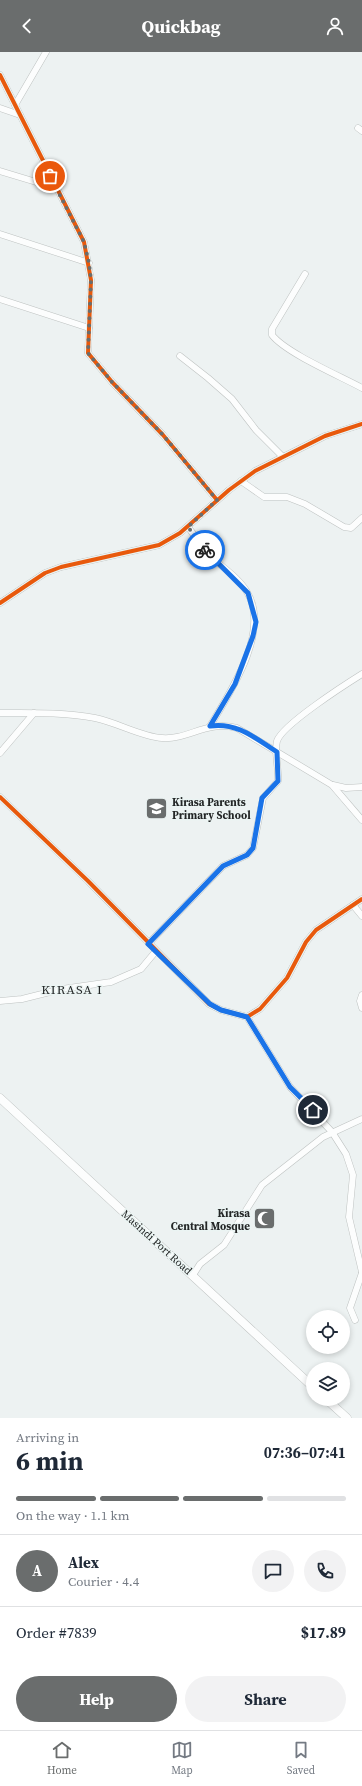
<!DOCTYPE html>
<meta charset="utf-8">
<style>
:root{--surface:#fff;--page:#f2f2f3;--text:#1f2937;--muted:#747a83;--line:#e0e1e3;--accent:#6a6d6d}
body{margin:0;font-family:"Source Serif 4",serif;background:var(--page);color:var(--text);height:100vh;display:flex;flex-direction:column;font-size:15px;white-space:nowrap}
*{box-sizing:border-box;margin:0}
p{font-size:13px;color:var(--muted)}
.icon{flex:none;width:22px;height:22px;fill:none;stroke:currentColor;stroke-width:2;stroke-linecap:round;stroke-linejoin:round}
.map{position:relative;height:1366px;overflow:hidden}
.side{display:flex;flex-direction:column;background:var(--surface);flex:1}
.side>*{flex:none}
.controls{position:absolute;left:306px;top:1258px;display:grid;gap:8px}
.controls a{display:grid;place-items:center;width:44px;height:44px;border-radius:50%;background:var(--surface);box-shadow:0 2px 6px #0003;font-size:20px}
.pin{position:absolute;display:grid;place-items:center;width:34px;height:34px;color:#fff;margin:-17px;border:2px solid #fff;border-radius:50%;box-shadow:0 1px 4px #0007}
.courier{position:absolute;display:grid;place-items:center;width:40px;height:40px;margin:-20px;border:3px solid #1a73e8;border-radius:50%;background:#fff;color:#222;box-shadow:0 1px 5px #0007}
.headline em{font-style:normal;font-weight:700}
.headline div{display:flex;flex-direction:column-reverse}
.headline{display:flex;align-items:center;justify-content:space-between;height:68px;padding:0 16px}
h1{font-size:26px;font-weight:700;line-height:30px}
.bar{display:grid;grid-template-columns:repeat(4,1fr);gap:6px 4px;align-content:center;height:48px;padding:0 16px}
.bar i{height:5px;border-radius:3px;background:var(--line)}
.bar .active{background:var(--accent)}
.bar p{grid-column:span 4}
.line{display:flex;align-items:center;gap:10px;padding:0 16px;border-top:1px solid var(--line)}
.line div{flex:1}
.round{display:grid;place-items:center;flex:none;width:42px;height:42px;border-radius:21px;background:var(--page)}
.primary-button{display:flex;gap:8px;margin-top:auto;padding:8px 16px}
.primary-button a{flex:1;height:46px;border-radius:24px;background:var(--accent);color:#fff;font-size:16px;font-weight:700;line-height:46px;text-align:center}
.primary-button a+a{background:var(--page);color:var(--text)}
header{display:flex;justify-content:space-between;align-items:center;height:52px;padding:0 16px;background:var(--accent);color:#fff;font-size:18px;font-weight:700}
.menu{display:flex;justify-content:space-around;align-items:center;height:56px;border-top:1px solid var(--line);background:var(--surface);font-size:11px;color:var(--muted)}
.menu a{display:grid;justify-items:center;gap:2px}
.menu .active{color:var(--accent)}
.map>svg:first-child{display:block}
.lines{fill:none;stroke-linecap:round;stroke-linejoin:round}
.minor-casing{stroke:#bec2c1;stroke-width:7}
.major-casing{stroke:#bec2c1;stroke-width:9}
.minor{stroke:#fcfdfd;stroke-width:6}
.major{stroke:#fcfdfd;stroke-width:8}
.cycleway-casing{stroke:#ebf4f3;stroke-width:6}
.cycleway{stroke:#e8590c;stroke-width:4}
.done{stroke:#6a6d6d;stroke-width:4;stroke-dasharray:0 7.2}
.route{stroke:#1a73e8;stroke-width:5}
.labels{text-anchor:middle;stroke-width:3;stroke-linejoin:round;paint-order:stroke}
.poi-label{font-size:11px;font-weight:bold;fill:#232626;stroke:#ebf4f3;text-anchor:start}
.street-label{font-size:11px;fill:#232626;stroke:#ebf4f3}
.quarter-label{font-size:13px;letter-spacing:1px;fill:#232626;stroke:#ebf4f3}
</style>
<header><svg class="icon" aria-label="back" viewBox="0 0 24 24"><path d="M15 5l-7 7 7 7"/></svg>Quickbag<svg class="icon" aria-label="person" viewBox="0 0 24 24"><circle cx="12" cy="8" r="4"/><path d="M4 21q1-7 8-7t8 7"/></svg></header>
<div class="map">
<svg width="362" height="1366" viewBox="0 0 362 1366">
<rect width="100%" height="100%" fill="#edf2f2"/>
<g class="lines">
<defs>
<g id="minor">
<polyline points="0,23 84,190 91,228 88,301 112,330 163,383 217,448"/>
<polyline points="15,53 46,0"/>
<polyline points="0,56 20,63"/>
<polyline points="358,76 362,79"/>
<polyline points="0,119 56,136"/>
<polyline points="0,182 89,211"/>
<path d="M305 222 272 277V283C286 301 340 324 362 336"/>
<polyline points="0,247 89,276"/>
<polyline points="180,304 208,326 232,347 256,378 282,404"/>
<polyline points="241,429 264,445 287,445 305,452 344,475 351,476 362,466"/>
<path d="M188 475C195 484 202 495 210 504 222 515 239 526 247 540 271 579 230 641 210 674"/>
<polyline points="0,551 45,521 61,515 159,493 180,481 229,438 255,419 325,384 362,372"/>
<path d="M0 661C29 661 66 660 95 666 116 670 142 685 162 686 189 688 206 668 237 676L332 733 362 768"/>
<polyline points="0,701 34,661"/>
<polyline points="333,733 346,736 362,735"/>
<polyline points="0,745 88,829 209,952 221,958 247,965 260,957 287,926 306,890 316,878 362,847"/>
<polyline points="353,853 362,864"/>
<path d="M149 891 223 814 247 803 253 796 263 746 278 729C279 716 274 701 277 689 282 673 346 632 362 622"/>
<polyline points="362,943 360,949 362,956"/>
<polyline points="0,949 22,947 62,937 111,930 141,917 156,899"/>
<polyline points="247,965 290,1035 332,1080 346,1102 353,1123 349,1165 362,1220"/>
<polyline points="193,1223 200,1212 224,1193 262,1133 323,1085 362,1067"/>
<polyline points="355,1268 350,1256 362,1221"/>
</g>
<g id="major">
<polyline points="0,1046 313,1335"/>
<polyline points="326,1347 347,1366"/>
</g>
</defs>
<use href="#minor" class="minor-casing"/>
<use href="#major" class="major-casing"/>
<use href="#minor" class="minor"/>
<use href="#major" class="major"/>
<defs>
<g id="cycleway">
<polyline points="0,23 84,190 91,228 88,301 112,330 163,383 217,448"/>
<polyline points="0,551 45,521 61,515 159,493 180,481 229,438 255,419 325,384 362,372"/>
<polyline points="0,745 88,829 209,952 221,958 247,965 260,957 287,926 306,890 316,878 362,847"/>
</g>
</defs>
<use href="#cycleway" class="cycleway-casing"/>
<use href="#cycleway" class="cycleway"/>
</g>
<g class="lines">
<polyline class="done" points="50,124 84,190 89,211 91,228 88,301 112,330 163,383 217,448 188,475 205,498"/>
<path class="route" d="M205 498 248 541 256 570 253 584 235 632 210 674C237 670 255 686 277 700L278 729 262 746 253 796 247 803 223 814 148 892 210 952 221 958 247 965 290 1035 313 1058"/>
</g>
<defs>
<symbol id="school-square" viewBox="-11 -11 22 22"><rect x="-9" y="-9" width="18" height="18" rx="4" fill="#6a6d6d" stroke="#ebf4f3"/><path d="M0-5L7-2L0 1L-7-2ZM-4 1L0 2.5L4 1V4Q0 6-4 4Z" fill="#fff"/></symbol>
<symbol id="mosque-square" viewBox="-11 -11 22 22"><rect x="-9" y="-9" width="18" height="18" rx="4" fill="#6a6d6d" stroke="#ebf4f3"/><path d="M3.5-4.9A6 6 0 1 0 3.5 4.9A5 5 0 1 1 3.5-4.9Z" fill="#fff"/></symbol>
</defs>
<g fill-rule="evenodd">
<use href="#school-square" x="144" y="744" width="25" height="25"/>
<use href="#mosque-square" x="252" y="1154" width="25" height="25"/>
</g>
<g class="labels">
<g class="poi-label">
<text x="172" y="754">Kirasa Parents<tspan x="172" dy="13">Primary School</tspan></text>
<text x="250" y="1165" text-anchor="end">Kirasa<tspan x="250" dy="13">Central Mosque</tspan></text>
</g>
<g class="street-label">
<text transform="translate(157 1190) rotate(42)" y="4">Masindi Port Road</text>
</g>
<g class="quarter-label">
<text x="72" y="942">KIRASA I</text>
</g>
</g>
</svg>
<div class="controls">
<a><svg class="icon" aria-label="locate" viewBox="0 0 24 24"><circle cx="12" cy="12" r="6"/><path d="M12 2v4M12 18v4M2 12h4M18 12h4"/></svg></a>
<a><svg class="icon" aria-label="layers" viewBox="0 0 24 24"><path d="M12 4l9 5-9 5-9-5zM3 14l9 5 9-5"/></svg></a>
</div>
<div class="pin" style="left:50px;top:124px;background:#ea580c"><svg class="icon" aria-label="bag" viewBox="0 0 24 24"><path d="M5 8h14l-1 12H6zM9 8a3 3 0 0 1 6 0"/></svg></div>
<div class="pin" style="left:313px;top:1058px;background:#1f2937"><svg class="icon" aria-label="home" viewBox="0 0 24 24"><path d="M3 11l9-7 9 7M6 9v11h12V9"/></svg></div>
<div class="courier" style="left:205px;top:498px"><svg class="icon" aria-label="bike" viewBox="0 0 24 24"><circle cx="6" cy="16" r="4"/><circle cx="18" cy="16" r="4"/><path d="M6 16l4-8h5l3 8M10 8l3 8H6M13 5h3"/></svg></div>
</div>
<section class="side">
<div class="headline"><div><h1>6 min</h1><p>Arriving in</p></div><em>07:36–07:41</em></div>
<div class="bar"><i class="active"></i><i class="active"></i><i class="active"></i><i></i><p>On the way · 1.1 km</p></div>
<div class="line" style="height:72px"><b class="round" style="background:var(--accent);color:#fff">A</b><div><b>Alex</b><p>Courier · 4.4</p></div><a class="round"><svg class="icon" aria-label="chat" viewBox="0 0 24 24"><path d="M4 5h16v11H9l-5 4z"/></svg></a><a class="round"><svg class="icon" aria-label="phone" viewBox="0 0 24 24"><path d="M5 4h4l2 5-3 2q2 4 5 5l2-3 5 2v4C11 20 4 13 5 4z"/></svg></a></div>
<div class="line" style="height:52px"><div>Order #7839</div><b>$17.89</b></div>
<div class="primary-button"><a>Help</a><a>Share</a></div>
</section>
<nav class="menu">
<a class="active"><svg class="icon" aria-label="home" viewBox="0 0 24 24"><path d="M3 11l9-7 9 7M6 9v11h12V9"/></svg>Home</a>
<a><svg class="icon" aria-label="map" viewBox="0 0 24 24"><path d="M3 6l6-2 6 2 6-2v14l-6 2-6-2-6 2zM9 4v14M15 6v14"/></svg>Map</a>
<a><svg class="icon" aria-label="saved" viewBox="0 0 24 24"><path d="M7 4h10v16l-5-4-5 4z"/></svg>Saved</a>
</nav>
